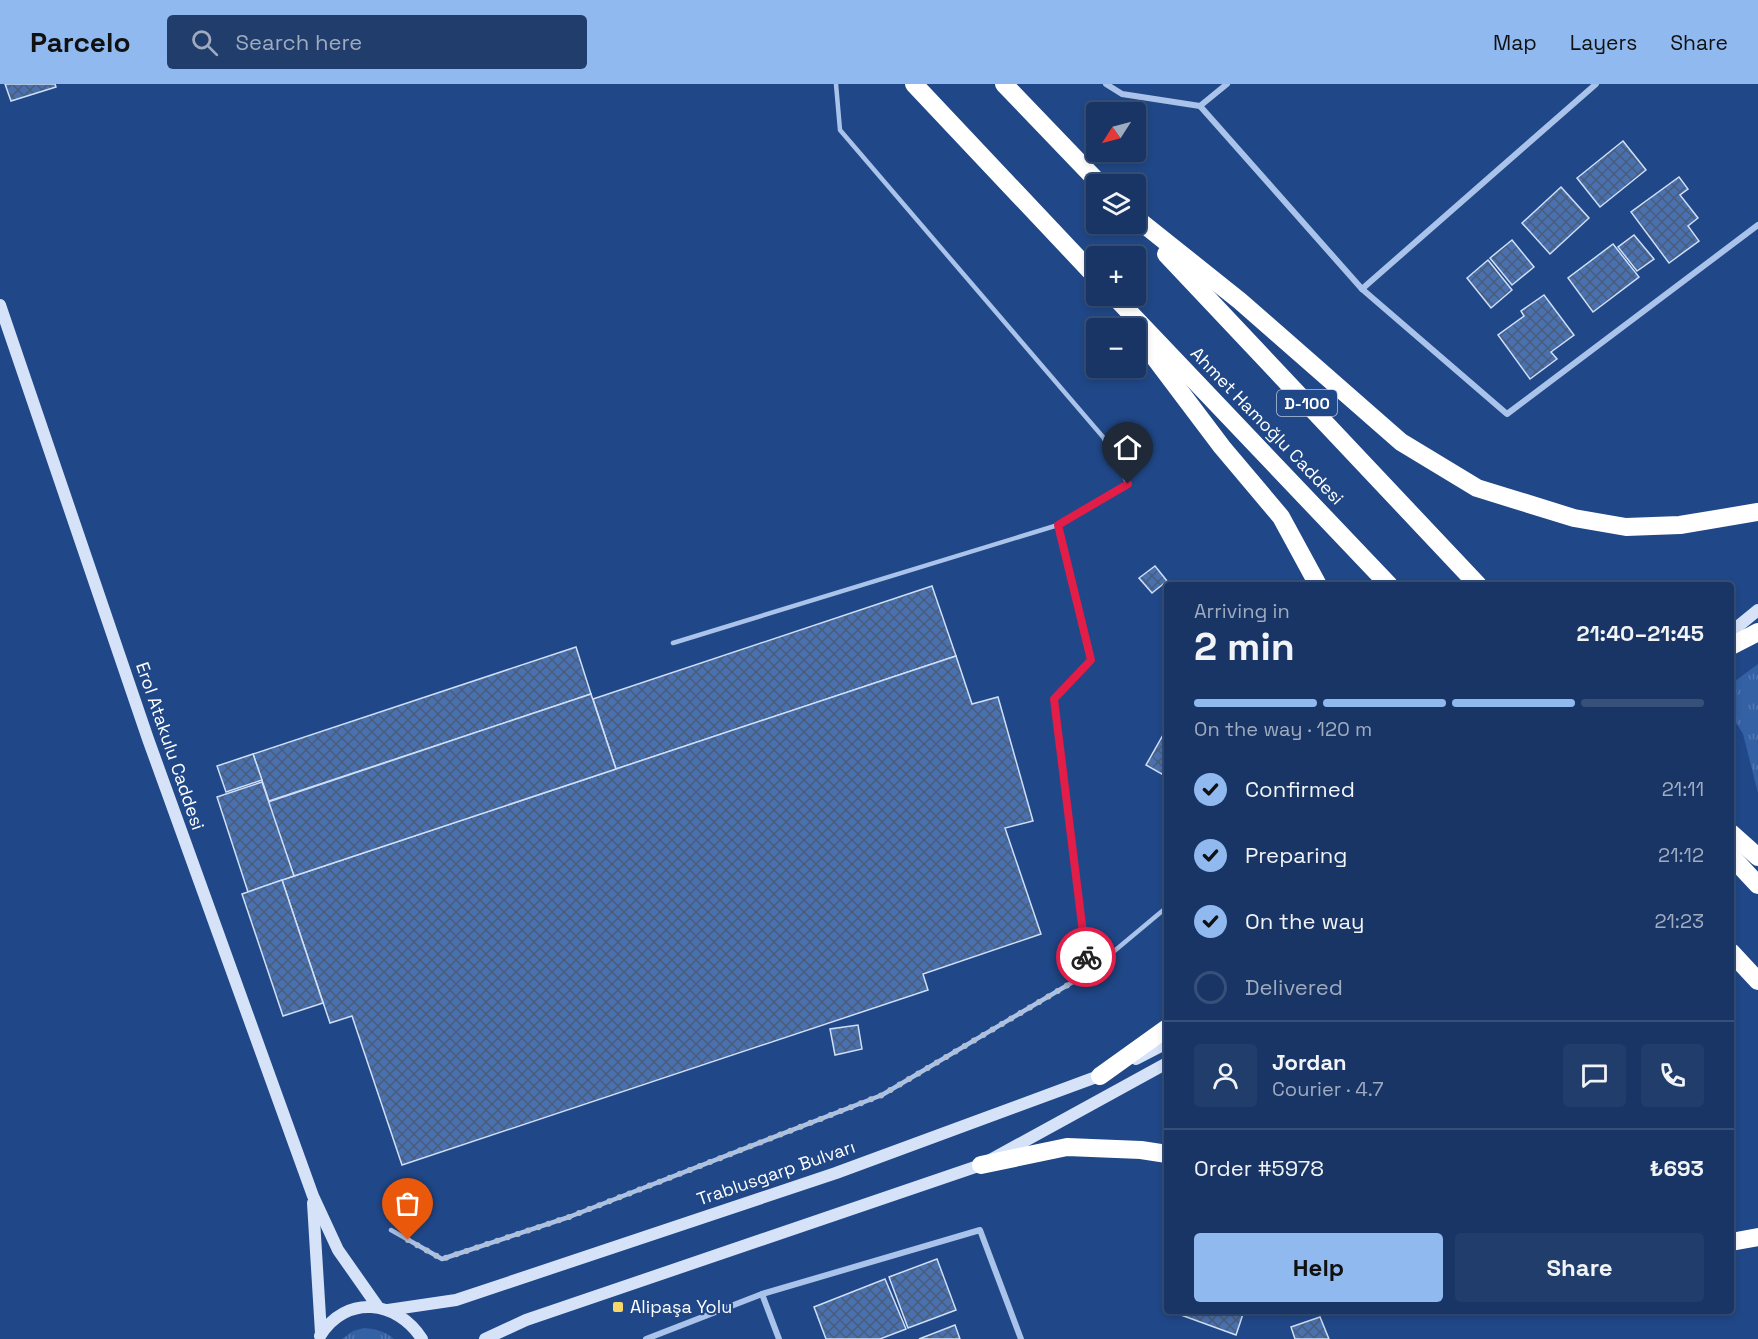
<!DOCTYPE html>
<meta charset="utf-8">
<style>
:root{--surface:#183565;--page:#213d6b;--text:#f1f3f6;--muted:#9fabbf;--line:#365079;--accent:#90b9f0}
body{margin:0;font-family:"Space Grotesk",sans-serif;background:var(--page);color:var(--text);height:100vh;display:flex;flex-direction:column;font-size:22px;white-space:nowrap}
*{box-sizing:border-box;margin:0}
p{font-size:20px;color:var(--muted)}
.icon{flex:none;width:33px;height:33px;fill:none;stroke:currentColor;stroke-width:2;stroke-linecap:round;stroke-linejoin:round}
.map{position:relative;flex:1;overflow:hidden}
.side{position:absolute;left:1164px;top:498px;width:570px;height:732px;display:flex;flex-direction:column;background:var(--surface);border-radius:6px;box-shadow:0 3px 9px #0003,0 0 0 2px var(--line)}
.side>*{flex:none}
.needle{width:39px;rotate:234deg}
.tools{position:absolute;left:1086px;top:18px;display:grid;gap:12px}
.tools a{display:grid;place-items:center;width:60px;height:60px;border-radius:6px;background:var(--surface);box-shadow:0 3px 9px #0003,0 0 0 2px var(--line);font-size:30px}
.pin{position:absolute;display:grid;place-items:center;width:51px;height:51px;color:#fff;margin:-62px -26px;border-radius:50% 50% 50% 0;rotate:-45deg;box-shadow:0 0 6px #0007}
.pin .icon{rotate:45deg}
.courier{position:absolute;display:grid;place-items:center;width:60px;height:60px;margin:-30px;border:4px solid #e11d48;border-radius:50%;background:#fff;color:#222;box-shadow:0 2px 8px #0007}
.summary em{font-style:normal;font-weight:700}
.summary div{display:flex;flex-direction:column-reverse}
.summary{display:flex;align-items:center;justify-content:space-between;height:102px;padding:0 30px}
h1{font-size:39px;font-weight:700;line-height:45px}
.bar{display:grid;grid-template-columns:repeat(4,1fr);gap:9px 6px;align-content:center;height:72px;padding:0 30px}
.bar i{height:8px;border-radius:4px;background:var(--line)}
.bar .active{background:var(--accent)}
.bar p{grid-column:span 4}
.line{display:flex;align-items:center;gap:15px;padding:0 30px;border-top:2px solid var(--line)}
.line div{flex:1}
.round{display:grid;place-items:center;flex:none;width:63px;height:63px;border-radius:6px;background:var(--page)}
ol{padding:0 30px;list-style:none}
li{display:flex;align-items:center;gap:18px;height:66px}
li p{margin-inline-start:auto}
li .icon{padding:6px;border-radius:50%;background:var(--accent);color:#111;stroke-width:4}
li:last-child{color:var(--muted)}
li i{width:33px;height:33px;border:3px solid var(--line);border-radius:50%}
.action{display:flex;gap:12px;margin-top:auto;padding:12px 30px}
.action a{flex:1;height:69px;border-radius:6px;background:var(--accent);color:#111;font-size:24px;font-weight:700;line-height:69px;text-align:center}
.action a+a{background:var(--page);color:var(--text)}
header{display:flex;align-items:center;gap:36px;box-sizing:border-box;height:84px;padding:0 30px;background:var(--accent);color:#111}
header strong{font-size:28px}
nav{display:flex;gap:33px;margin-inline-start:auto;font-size:21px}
.search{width:420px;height:54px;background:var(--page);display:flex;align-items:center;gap:15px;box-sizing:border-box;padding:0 21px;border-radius:6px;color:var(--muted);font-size:22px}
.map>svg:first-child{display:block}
.grass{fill:url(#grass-tufts)}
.building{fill:url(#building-cross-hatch);stroke:#cedff7;stroke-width:1.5}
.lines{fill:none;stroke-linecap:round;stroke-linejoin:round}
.lane{stroke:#aac3ea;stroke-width:4.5}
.street{stroke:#aac3ea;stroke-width:6}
.secondary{stroke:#d5e2f8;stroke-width:12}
.highway{stroke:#fff;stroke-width:18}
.done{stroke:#b1bfd5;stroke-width:6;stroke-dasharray:0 10.8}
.route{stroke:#e11d48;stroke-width:8}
.poi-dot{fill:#f7d66b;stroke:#204787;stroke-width:2}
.labels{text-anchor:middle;stroke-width:4.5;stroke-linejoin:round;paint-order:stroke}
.shield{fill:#204787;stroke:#bcc8db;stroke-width:1.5}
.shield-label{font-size:16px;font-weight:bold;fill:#fff}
.street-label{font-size:18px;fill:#fff;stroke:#204787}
.poi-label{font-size:18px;fill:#fff;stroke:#204787;text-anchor:start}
</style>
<header>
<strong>Parcelo</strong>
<div class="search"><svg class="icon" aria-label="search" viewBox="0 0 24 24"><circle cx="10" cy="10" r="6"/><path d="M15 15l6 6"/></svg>Search here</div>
<nav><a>Map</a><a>Layers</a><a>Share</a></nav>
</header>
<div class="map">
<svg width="1758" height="1255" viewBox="0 0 1758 1255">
<defs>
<pattern id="grass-tufts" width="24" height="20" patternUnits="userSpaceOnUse" patternTransform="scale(1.5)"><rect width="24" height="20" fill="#3460a4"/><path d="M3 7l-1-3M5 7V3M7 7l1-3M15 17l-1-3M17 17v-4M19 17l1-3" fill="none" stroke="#5278b2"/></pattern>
<pattern id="building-cross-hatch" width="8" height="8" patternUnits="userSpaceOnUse" patternTransform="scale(1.5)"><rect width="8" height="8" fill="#4970af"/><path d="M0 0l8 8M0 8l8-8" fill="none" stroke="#4b5c79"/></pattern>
</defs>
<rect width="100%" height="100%" fill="#204787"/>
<g class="grass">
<polygon points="1758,580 1758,709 1743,650 1731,631 1731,600"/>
<path d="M364 1244C376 1245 385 1247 394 1255H342L353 1247Z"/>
</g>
<g class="building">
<polygon points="5,0 55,0 56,3 11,17"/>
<polygon points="1623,57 1646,86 1600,123 1577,94"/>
<polygon points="1679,93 1688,105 1680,111 1698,134 1688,142 1699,157 1669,179 1631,128"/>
<polygon points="1561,103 1589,134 1550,170 1522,139"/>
<polygon points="1634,151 1654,175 1637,187 1618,163"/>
<polygon points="1512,156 1534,183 1512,201 1490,174"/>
<polygon points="1613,160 1639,193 1593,228 1568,194"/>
<polygon points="1488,176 1512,206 1491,224 1467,194"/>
<polygon points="1544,211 1574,251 1551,268 1557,275 1530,295 1498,251 1524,232 1521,227"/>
<polygon points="1155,482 1167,497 1152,509 1139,494"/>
<polygon points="932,502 956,572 616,685 593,615"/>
<polygon points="576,563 591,610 269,717 253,670"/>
<polygon points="956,572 972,620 998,613 1033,737 1005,744 1041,850 923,890 928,906 402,1081 352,932 330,939 282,796"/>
<polygon points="591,610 616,685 294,792 268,718"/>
<polygon points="1163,651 1167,653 1167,693 1146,681"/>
<polygon points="253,670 262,696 226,708 217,682"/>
<polygon points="262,698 294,792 248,808 217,713"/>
<polygon points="282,796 323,919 283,932 242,810"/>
<polygon points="858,941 862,965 835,971 830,945"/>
<polygon points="937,1175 956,1226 908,1244 889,1193"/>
<polygon points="885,1195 906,1245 880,1255 826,1255 814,1223"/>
<polygon points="1170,1227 1244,1227 1236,1251"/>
<polygon points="1320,1233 1329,1255 1295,1255 1291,1243"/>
<polygon points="955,1241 960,1255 919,1255"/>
</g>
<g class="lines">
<g class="lane">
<polyline points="1058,441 1091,576 1054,615 1088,889"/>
<polyline points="673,559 1058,441 1128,400 1103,353 840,46 836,0"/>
<polyline points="391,1146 442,1175 569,1133 882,1011 1088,889 1167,823"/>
</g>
<g class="street">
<polyline points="1106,0 1122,10 1200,22 1362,205 1507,330 1758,141"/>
<polyline points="1200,22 1227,0"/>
<polyline points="1362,205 1596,0"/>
<polyline points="762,1210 779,1255"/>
<polyline points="646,1255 762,1210 980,1146 1021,1255"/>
</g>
<g class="secondary">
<polyline points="0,221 148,655 313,1112 338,1166 378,1223"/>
<polyline points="1731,548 1758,526"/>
<polyline points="1136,975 1167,959"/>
<polyline points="313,1119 321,1249"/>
<polyline points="388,1226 456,1216 836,1089 1107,989"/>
<path d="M320 1252C346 1210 397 1216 422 1255"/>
<polyline points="485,1255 526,1236 981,1081 1167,979"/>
</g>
<g class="highway">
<polyline points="914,0 1096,193"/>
<polyline points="1004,0 1100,100"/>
<polyline points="1136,134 1240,217 1401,358 1477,404 1574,434 1626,443 1680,441 1758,428"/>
<polyline points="1166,170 1478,501"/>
<polyline points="1114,212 1389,501"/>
<polyline points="1136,249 1222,363 1281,433 1318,501"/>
<polyline points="1731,562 1758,548"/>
<polyline points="1731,749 1758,773"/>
<polyline points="1731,772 1758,801"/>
<polyline points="1731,868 1758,897"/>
<polyline points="1100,992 1167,944"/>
<polyline points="981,1081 1067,1063 1141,1066 1167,1070"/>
<polyline points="1731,1158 1758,1153"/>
</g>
</g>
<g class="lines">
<polyline class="done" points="408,1156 442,1175 569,1133 882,1011 1088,889 1086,873"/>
<polyline class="route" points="1086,873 1054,615 1091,576 1058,441 1128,400"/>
</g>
<rect class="poi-dot" x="612" y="1217" width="12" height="12" rx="3"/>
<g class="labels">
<rect class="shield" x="1277" y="306" width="60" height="26" rx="4.5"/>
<g class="shield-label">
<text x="1307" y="325">D-100</text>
</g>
<g class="street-label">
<text transform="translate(1267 342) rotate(46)" y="6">Ahmet Hamoğlu Caddesi</text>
<text transform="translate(170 662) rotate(71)" y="6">Erol Atakulu Caddesi</text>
<text transform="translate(776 1089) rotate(-19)" y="6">Trablusgarp Bulvarı</text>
</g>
<g class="poi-label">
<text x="630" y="1229">Alipaşa Yolu</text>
</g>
</g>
</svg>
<div class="tools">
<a><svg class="needle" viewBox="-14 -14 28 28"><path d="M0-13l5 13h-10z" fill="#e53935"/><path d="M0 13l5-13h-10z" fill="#9fabbf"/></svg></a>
<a><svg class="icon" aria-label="layers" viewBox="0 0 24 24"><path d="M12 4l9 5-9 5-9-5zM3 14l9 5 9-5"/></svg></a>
<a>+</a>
<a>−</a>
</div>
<div class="pin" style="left:408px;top:1156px;background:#ea580c"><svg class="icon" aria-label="bag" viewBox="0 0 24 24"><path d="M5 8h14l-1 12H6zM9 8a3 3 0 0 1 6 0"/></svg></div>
<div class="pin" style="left:1128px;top:400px;background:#1f2937"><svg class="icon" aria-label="home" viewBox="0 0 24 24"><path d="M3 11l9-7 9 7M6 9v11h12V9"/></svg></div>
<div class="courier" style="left:1086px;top:873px"><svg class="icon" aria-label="bike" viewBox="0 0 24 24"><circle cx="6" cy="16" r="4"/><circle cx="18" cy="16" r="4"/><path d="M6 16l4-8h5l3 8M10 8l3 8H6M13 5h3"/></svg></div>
<section class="side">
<div class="summary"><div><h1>2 min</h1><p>Arriving in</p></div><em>21:40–21:45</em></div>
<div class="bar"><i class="active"></i><i class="active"></i><i class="active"></i><i></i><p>On the way · 120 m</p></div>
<ol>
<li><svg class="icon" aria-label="check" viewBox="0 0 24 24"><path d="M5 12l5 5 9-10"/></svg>Confirmed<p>21:11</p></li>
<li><svg class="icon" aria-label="check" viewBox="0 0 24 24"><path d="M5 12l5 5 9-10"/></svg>Preparing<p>21:12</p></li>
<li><svg class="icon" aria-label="check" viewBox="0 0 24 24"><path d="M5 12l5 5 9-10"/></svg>On the way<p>21:23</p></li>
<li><i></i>Delivered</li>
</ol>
<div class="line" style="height:108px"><a class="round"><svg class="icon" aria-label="person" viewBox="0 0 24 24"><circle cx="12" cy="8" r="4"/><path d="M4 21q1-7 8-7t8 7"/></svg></a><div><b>Jordan</b><p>Courier · 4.7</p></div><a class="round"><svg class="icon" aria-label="chat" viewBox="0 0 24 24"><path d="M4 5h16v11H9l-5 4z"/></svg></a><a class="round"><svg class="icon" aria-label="phone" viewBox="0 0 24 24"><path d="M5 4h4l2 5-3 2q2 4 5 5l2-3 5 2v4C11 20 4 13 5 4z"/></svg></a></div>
<div class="line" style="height:78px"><div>Order #5978</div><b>₺693</b></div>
<div class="action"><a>Help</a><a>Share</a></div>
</section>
</div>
